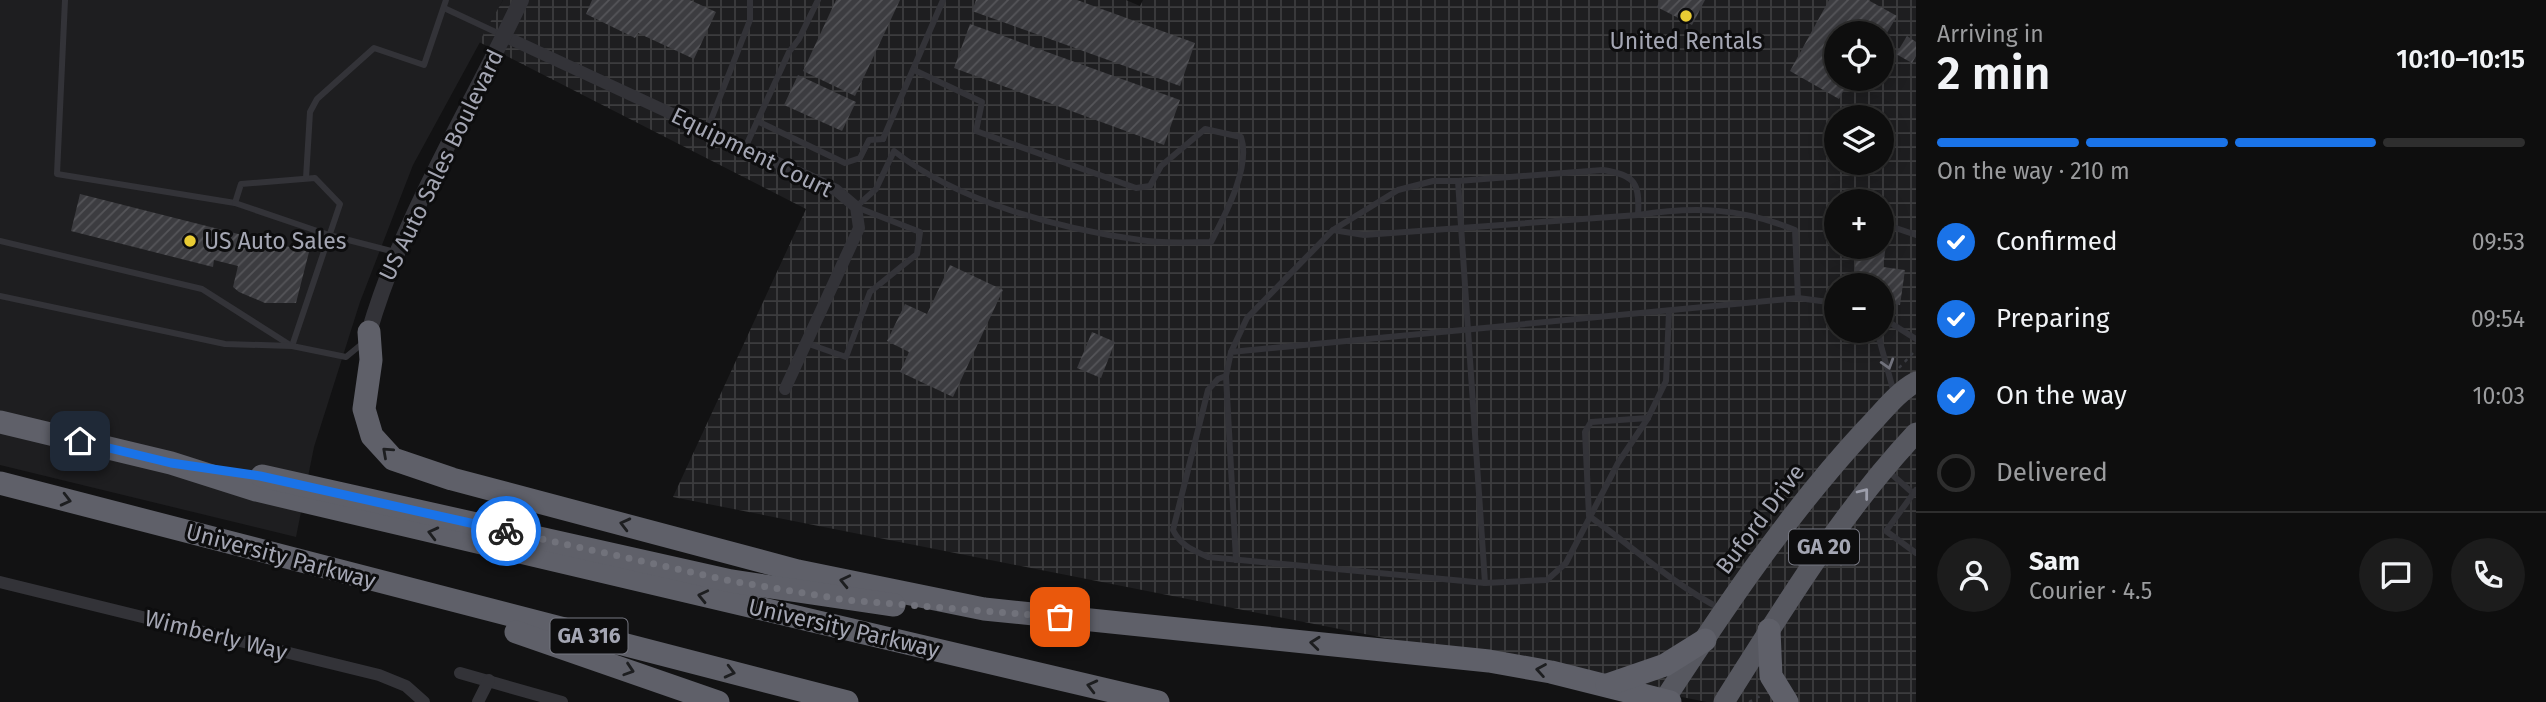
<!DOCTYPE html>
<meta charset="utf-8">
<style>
:root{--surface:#0e0e0e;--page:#1c1c1c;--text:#f1f3f6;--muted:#9b9c9e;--line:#2e2e2e;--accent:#1a73e8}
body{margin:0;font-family:"Fira Sans",sans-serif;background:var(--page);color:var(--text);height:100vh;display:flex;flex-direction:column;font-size:26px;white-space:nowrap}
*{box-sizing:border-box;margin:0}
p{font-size:23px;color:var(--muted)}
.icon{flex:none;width:38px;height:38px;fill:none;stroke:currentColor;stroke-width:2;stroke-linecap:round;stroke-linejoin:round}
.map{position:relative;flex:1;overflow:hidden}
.panel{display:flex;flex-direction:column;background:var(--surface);width:630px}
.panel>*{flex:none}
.fabs{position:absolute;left:1824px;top:21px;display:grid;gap:14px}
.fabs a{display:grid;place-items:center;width:70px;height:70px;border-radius:50%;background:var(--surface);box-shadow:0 4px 18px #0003,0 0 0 2px var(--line);font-size:35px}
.pin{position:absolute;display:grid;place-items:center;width:60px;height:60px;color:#fff;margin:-30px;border-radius:14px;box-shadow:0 4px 10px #0006}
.courier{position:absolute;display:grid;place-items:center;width:70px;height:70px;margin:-35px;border:5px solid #1a73e8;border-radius:50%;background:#fff;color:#222;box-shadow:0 2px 9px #0007}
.head em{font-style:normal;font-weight:600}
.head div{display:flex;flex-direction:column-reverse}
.head{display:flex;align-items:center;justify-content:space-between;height:119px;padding:0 21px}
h1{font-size:46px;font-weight:600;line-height:52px}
.bar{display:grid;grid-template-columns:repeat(4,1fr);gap:10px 7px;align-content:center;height:84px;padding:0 21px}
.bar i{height:9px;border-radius:5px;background:var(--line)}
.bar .current{background:var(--accent)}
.bar p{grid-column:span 4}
.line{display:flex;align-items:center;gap:18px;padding:0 21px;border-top:2px solid var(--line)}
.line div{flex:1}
.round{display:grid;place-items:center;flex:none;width:74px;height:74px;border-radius:37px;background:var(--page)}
ol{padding:0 21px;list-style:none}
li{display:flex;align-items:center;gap:21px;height:77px}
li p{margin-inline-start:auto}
li .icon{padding:7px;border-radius:50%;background:var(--accent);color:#fff;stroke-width:4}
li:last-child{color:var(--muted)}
li i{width:38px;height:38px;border:4px solid var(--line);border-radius:50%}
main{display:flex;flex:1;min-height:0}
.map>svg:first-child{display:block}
.built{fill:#1e1e20}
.industrial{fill:url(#industrial-grid);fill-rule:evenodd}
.building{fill:url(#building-hatch)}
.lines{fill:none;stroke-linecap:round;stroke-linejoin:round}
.path{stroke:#393a3f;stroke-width:2.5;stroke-dasharray:3.5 5;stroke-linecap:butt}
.service{stroke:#333338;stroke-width:6}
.minor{stroke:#333338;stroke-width:12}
.tertiary{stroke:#333338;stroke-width:16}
.trunk{stroke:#575860;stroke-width:21}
.motorway{stroke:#5f6069;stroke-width:23}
.oneway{stroke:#71727c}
.oneway2{stroke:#1d1e20}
.oneway3{stroke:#9c9eab}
.done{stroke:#71727b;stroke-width:7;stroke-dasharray:0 12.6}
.route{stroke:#1a73e8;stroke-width:9}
.poi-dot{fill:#e9cc34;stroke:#0d0d0e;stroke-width:2.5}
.labels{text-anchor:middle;stroke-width:6;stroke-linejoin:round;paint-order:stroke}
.shield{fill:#0d0d0e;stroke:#777882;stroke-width:2}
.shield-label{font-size:21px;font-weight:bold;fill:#a4a6b3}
.poi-label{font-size:23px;fill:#a4a6b3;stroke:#0d0d0e}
.street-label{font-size:23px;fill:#a4a6b3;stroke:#0d0d0e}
</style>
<main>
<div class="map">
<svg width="1916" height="702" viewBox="0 0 1916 702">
<defs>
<pattern id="industrial-grid" width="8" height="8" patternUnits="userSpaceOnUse" patternTransform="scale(1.75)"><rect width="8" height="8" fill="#1e1e20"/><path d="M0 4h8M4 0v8" fill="none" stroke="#3c3c3e"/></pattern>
<pattern id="building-hatch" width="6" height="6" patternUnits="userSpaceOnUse" patternTransform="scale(1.75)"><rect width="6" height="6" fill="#3c3c40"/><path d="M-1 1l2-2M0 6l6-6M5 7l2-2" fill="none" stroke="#555559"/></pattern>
</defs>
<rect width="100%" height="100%" fill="#121213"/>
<polygon class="built" points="0,0 503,0 413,165 360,302 314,447 296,537 0,465"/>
<path class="industrial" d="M503 0H1126L1140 6 1143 0H1916V702H1707L673 497 806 209 479 42ZM1836 33H1881V79H1836ZM1836 117H1881V163H1836ZM1836 201H1881V247H1836ZM1836 285H1881V331H1836Z"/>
<g class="building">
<polygon points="592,0 690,0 716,12 694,59 638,33 635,38 586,14"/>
<polygon points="836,0 900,0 855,96 803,71"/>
<polygon points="976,0 1077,0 1195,43 1180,86 972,11"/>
<polygon points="1660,0 1705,0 1692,25 1657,7"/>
<polygon points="1829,0 1868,0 1897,16 1881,43 1881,33 1836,33 1836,79 1850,79 1839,99 1790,71"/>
<polygon points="970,24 1180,100 1164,145 954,68"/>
<polygon points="1907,36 1916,42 1916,56 1912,63 1896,54"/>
<polygon points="798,75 856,102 842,131 784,105"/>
<polygon points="1851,163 1875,163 1869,173"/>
<polygon points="80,194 309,252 296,303 265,303 239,292 233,287 238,266 214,260 213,267 71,231"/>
<polygon points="1886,245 1883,267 1905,270 1900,305 1881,302 1881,285 1853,282 1858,247"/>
<polygon points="950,265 1003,290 953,397 900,372 909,352 887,341 905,304 927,314"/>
<polygon points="1092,332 1115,342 1101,378 1077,368"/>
</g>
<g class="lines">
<g class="path">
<polyline points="1899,368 1913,353"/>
<polyline points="1749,702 1762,695"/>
</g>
<g class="service">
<polyline points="65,0 57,174 235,203 241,184 315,178 340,204 292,346"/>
<polyline points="444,8 502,35"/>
<polyline points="757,121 845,163 860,158 869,140 883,139"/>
<polyline points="707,130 750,20 750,0"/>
<polyline points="883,139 943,0"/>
<polyline points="745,148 789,52 799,39 818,0"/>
<polyline points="306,178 310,112 317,99 374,48 424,65 446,0"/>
<path d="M1458 181 1603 170C1635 175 1640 183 1638 215"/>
<polyline points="235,203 329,235 395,252"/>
<polyline points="1881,223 1916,235"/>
<path d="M1333 230 1364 235 1638 215C1695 206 1742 208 1795 230L1798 298"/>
<polyline points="0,241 202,289 290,345"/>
<polyline points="0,296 225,344 292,346 346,357 363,343"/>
<polyline points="1881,317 1916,339"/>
<polyline points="1877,331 1894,393"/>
<path d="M806 343 846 357 870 292 917 254 920 232 856 207 876 189 894 151C958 202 1060 229 1140 240 1163 244 1188 242 1211 242 1225 215 1251 167 1241 137L1205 129 1161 166 1150 186 1136 188 976 131 982 102 914 70"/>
<polyline points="1231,352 1247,318 1333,230 1398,190 1433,181 1458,181 1485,583"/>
<path d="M1226 376 1218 379 1208 390 1173 530C1181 546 1193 550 1208 557L1485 583 1547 580 1566 563 1618 463 1648 418 1666 381 1669 312"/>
<path d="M1648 418 1591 422 1585 432 1589 516C1633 547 1672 583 1719 608"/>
<polyline points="1888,471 1914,494"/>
<polyline points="1916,490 1886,531 1916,553"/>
<polyline points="1236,560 1226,376 1231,352 1798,298 1836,303"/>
</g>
<g class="minor">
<polyline points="504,36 836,190 856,207 859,228 785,389"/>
<polyline points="0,582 379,675 406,686 424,702"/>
<polyline points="460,673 562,702"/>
<polyline points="478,702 489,680"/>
</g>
<path class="tertiary" d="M369 332C403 215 469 111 521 0"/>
<g class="trunk">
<path d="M1663 702C1725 607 1789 512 1866 429 1881 414 1897 392 1916 382"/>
<path d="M1724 702C1783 609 1840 514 1916 433"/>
</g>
<g class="motorway">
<polyline points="369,332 371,360 364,409 372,436 393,459 452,479 798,571 984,609 1489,661 1551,672 1670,702"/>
<polyline points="0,422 171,463 256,490 1158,702"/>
<polyline points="262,476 731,581 894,605"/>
<polyline points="0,483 847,702"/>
<polyline points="1769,630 1771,676 1787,702"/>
<polyline points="516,632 718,702"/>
<polyline points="1607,685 1665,665 1705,640"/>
</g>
</g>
<defs><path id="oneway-chevron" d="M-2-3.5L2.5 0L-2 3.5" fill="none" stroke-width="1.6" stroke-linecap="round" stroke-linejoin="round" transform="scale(1.75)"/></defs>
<use class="oneway" href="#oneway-chevron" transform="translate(1888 364) rotate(73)"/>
<g class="oneway2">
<use href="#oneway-chevron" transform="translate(387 452) rotate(-138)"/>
<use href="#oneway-chevron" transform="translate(66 500) rotate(14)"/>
<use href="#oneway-chevron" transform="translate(625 524) rotate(-166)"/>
<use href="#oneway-chevron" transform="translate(433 533) rotate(-166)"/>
<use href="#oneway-chevron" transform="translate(845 581) rotate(-167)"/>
<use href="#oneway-chevron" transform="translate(703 596) rotate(-167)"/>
<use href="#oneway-chevron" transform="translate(1315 643) rotate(-174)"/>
<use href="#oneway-chevron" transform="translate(629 670) rotate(18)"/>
<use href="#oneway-chevron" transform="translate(1541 670) rotate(-170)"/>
<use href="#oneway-chevron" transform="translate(730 672) rotate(14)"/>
<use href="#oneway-chevron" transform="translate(1092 686) rotate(-166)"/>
</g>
<use class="oneway3" href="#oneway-chevron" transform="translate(1864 493) rotate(-52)"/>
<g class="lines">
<polyline class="done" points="506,531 731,581 846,600 1060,617"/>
<polyline class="route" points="80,441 171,463 260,476 506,531"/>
</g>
<g class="poi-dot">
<circle cx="1686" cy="16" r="7"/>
<circle cx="190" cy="241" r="7"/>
</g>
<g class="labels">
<g class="shield">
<rect x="1789" y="529.5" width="70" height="35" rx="5"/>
<rect x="550.5" y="618.5" width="77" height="35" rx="5"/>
</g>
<g class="shield-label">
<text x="1824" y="554">GA 20</text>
<text x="589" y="643">GA 316</text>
</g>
<g class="poi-label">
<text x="1686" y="49">United Rentals</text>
<text x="204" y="249" text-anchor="start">US Auto Sales</text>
</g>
<g class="street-label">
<text transform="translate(752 152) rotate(26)" y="8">Equipment Court</text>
<text transform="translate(441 165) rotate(-64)" y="8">US Auto Sales Boulevard</text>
<text transform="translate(1760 519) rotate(-53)" y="8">Buford Drive</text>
<text transform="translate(281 556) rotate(15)" y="8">University Parkway</text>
<text transform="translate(844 628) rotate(13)" y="8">University Parkway</text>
<text transform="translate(216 635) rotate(14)" y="8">Wimberly Way</text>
</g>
</g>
</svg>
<div class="fabs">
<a><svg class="icon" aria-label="locate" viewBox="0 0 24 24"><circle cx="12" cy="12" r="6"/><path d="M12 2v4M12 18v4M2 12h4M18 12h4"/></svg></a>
<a><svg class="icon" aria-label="layers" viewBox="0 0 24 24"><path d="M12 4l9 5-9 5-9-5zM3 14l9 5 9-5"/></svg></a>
<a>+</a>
<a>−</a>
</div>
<div class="pin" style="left:1060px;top:617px;background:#ea580c"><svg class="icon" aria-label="bag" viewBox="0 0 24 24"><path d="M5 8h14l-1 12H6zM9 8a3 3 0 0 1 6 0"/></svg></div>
<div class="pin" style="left:80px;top:441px;background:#1f2937"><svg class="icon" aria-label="home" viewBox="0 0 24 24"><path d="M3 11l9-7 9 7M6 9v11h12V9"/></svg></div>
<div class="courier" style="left:506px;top:531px"><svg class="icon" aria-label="bike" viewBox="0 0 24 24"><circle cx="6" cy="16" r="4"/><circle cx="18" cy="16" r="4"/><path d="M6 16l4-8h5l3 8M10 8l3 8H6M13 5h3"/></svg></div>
</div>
<section class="panel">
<div class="head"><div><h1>2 min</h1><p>Arriving in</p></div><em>10:10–10:15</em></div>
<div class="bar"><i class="current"></i><i class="current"></i><i class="current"></i><i></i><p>On the way · 210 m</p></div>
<ol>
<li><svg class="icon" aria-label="check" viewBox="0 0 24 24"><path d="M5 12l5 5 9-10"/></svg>Confirmed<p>09:53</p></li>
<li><svg class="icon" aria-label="check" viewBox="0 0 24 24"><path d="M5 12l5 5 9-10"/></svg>Preparing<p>09:54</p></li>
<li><svg class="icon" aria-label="check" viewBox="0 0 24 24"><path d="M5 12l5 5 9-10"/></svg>On the way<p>10:03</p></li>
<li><i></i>Delivered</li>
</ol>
<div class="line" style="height:126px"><a class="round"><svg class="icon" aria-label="person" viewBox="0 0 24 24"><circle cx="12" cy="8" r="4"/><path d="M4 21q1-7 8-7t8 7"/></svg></a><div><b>Sam</b><p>Courier · 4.5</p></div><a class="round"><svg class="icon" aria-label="chat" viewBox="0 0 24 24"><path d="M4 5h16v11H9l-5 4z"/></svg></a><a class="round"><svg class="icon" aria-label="phone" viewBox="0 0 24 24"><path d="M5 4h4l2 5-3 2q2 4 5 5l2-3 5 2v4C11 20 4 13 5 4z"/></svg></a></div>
</section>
</main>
